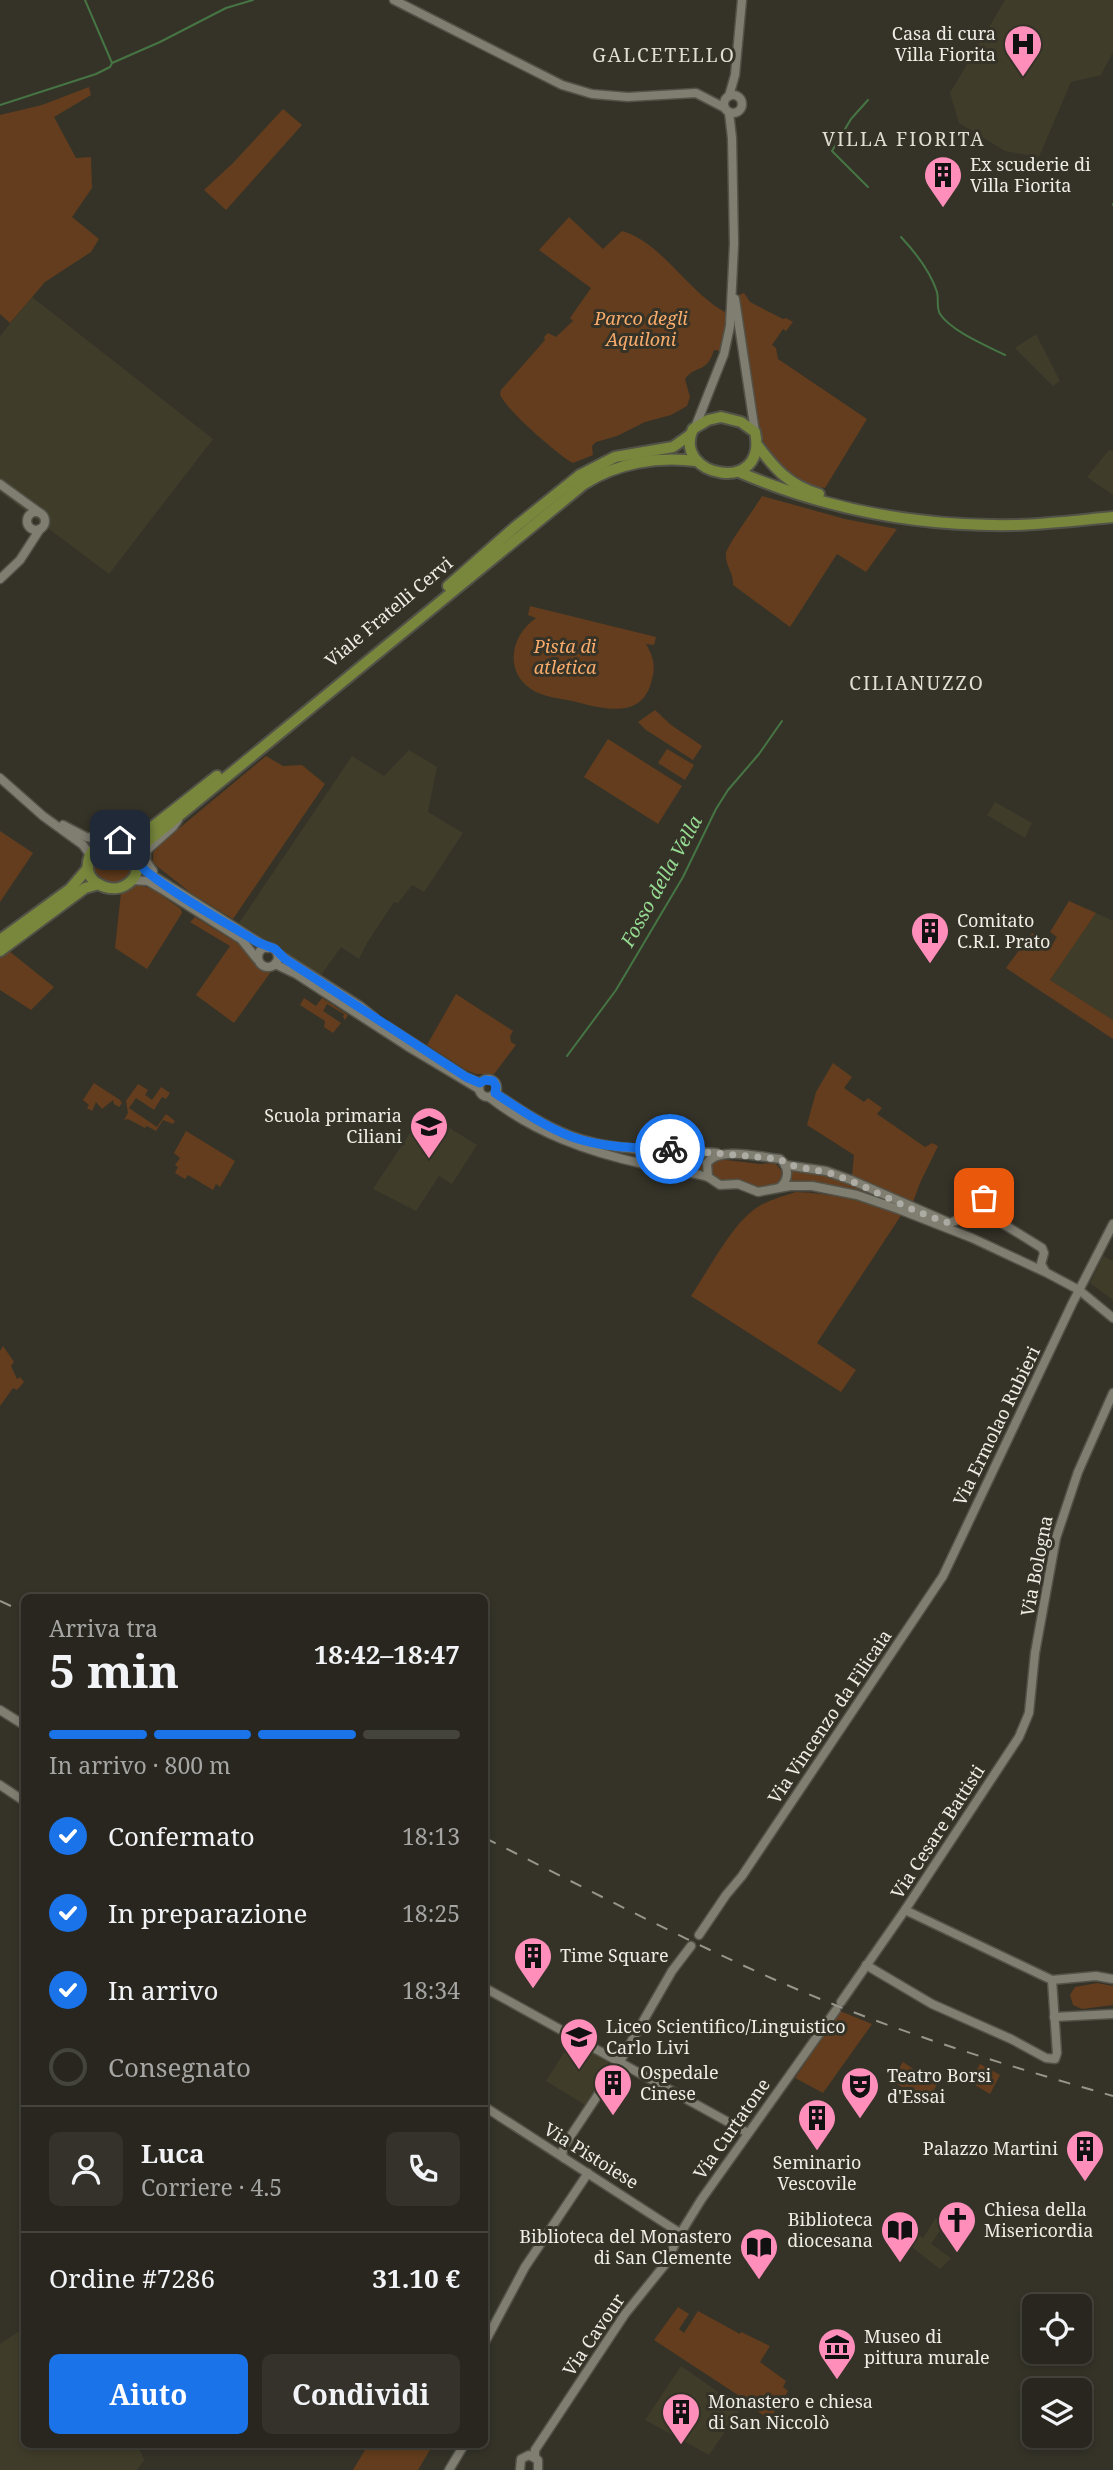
<!DOCTYPE html>
<html lang="it">
<meta charset="utf-8">
<style>
:root{--surface:#28261e;--page:#34322b;--text:#f1f3f6;--muted:#a5a5a4;--line:#44433c;--accent:#1a73e8}
body{margin:0;font-family:"Noto Serif",serif;background:var(--page);color:var(--text);height:100vh;display:flex;flex-direction:column;font-size:26px;white-space:nowrap}
*{box-sizing:border-box;margin:0}
p{font-size:23px;color:var(--muted)}
.icon{flex:none;width:38px;height:38px;fill:none;stroke:currentColor;stroke-width:2;stroke-linecap:round;stroke-linejoin:round}
.map{position:relative;flex:1;overflow:hidden}
.details{position:absolute;left:21px;top:1594px;width:467px;height:854px;display:flex;flex-direction:column;background:var(--surface);border-radius:10px;box-shadow:0 4px 10px #0003,0 0 0 2px var(--line)}
.details>*{flex:none}
.buttons{position:absolute;left:1022px;top:2294px;display:grid;gap:14px}
.buttons a{display:grid;place-items:center;width:70px;height:70px;border-radius:10px;background:var(--surface);box-shadow:0 4px 10px #0003,0 0 0 2px var(--line);font-size:35px}
.pin{position:absolute;display:grid;place-items:center;width:60px;height:60px;color:#fff;margin:-30px;border-radius:14px;box-shadow:0 4px 10px #0006}
.courier{position:absolute;display:grid;place-items:center;width:70px;height:70px;margin:-35px;border:5px solid #1a73e8;border-radius:50%;background:#fff;color:#222;box-shadow:0 2px 9px #0007}
.overview em{font-style:normal;font-weight:700}
.overview div{display:flex;flex-direction:column-reverse}
.overview{display:flex;align-items:center;justify-content:space-between;height:119px;padding:0 28px}
h1{font-size:46px;font-weight:700;line-height:52px}
.bar{display:grid;grid-template-columns:repeat(4,1fr);gap:10px 7px;align-content:center;height:84px;padding:0 28px}
.bar i{height:9px;border-radius:5px;background:var(--line)}
.bar .on{background:var(--accent)}
.bar p{grid-column:span 4}
.line{display:flex;align-items:center;gap:18px;padding:0 28px;border-top:2px solid var(--line)}
.line div{flex:1}
.round{display:grid;place-items:center;flex:none;width:74px;height:74px;border-radius:10px;background:var(--page)}
ol{padding:0 28px;list-style:none}
li{display:flex;align-items:center;gap:21px;height:77px}
li p{margin-inline-start:auto}
li .icon{padding:7px;border-radius:50%;background:var(--accent);color:#fff;stroke-width:4}
li:last-child{color:var(--muted)}
li i{width:38px;height:38px;border:4px solid var(--line);border-radius:50%}
.action{display:flex;gap:14px;margin-top:auto;padding:14px 28px}
.action a{flex:1;height:80px;border-radius:10px;background:var(--accent);color:#fff;font-size:28px;font-weight:700;line-height:80px;text-align:center}
.action a+a{background:var(--page);color:var(--text)}
.map>svg:first-child{display:block}
.built{fill:#3f3c2a}
.green{fill:#633d1d}
.lines{fill:none;stroke-linecap:round;stroke-linejoin:round}
.stream{stroke:#467544;stroke-width:2}
.minor-casing{stroke:#535248;stroke-width:11}
.major-casing{stroke:#535248;stroke-width:14}
.minor{stroke:#807e71;stroke-width:8}
.major{stroke:#78873c;stroke-width:10}
.rail{stroke:#97958c;stroke-width:2;stroke-dasharray:12 12;stroke-linecap:butt}
.done{stroke:#adaca4;stroke-width:7;stroke-dasharray:0 12.6}
.route{stroke:#1a73e8;stroke-width:9}
.labels{text-anchor:middle;stroke-width:6;stroke-linejoin:round;paint-order:stroke}
.poi-label{font-size:18px;fill:#eeede6;stroke:#353328;text-anchor:start}
.park-label{font-size:18px;font-style:italic;fill:#f8ab6b;stroke:#353328}
.street-label{font-size:18px;fill:#eeede6;stroke:#353328}
.neighbourhood-label{font-size:19px;letter-spacing:2px;fill:#e1dfd1;stroke:#353328}
.water-label{font-size:19px;font-style:italic;fill:#96da92;stroke:#353328}
</style>
<div class="map">
<svg width="1113" height="2470" viewBox="0 0 1113 2470">
<rect width="100%" height="100%" fill="#353328"/>
<g class="built">
<polygon points="1005,0 1113,0 1113,52 1101,75 1071,82 1039,157 1005,151 959,123 950,93"/>
<polygon points="32,297 213,439 109,574 0,492 0,336"/>
<polygon points="1036,334 1060,381 1053,386 1015,348"/>
<polygon points="1109,450 1113,451 1113,495 1087,477"/>
<polygon points="409,750 437,767 428,812 463,833 424,892 412,885 398,903 394,902 367,943 359,959 341,947 321,975 239,923 352,756 384,776"/>
<polygon points="995,802 1032,823 1025,838 987,815"/>
<polygon points="1096,913 1113,921 1113,1020 1050,980"/>
<polygon points="424,1112 477,1145 452,1184 439,1176 416,1211 373,1189"/>
<polygon points="1103,1256 1113,1261 1113,1300 1090,1283"/>
<polygon points="572,2040 608,2061 608,2069 585,2105 546,2081"/>
<polygon points="936,2218 945,2223 931,2244 951,2258 940,2269 898,2236 907,2221 911,2224 910,2228 923,2238"/>
<polygon points="24,2328 24,2445 138,2445 144,2460 137,2470 0,2470 0,2344"/>
<polygon points="681,2366 741,2408 709,2455 645,2420"/>
</g>
<g class="green">
<polygon points="89,87 91,95 54,117 76,158 91,157 92,188 72,217 99,239 91,252 45,282 10,323 0,314 0,115 42,105"/>
<polygon points="283,109 302,125 226,210 204,190 233,163"/>
<path d="M569 217 603 249 622 231C662 242 689 294 727 313V326L721 351 714 350C707 374 696 364 685 379L690 397 687 406 671 415 645 422 617 436 596 442 592 446 593 455 573 463C558 455 504 408 500 394L501 390 545 340 544 337 548 333 556 337 573 321 570 318 591 288 539 250Z"/>
<path d="M744 293 750 302 783 319 786 318 793 322 786 331 783 329 772 345 776 348 778 359 867 419 825 488C790 484 770 462 759 430L739 295Z"/>
<path d="M762 496 845 519 897 529 866 572 837 554 790 627 733 585C734 573 725 566 726 553 728 544 755 508 762 496Z"/>
<path d="M530 606 656 637 654 645 646 644C653 656 656 666 652 679 643 722 601 708 572 701 559 698 542 697 531 689 503 670 512 634 536 618L528 615Z"/>
<polygon points="655,710 671,725 702,746 693,760 646,730 638,722"/>
<polygon points="608,739 682,786 658,824 584,777"/>
<polygon points="667,749 694,765 685,780 658,763"/>
<polygon points="266,756 283,766 302,765 325,784 233,919 191,893 158,867 153,862 153,853 158,846"/>
<polygon points="0,831 33,853 0,902"/>
<circle cx="113" cy="864" r="20"/>
<polygon points="139,884 154,890 181,909 182,913 147,969 115,948 121,893"/>
<polygon points="1069,901 1096,913 1050,980 1113,1020 1113,1039 1006,968 1032,933 1052,945 1057,937 1050,932"/>
<polygon points="195,917 242,946 259,969 268,971 273,969 234,1023 196,995 230,946 190,922"/>
<polygon points="9,951 54,987 31,1010 0,990 0,958"/>
<polygon points="456,994 513,1031 510,1036 511,1042 516,1045 494,1074 476,1074 466,1070 427,1045"/>
<polygon points="304,998 316,1006 322,998 348,1015 345,1020 343,1017 344,1014 327,1004 323,1011 341,1023 333,1033 324,1027 325,1021 300,1005"/>
<polygon points="833,1063 852,1077 844,1088 864,1102 868,1098 882,1108 877,1114 925,1147 932,1143 938,1146 920,1183 913,1202 852,1176 854,1155 807,1125 816,1092"/>
<polygon points="94,1083 120,1100 122,1103 119,1107 114,1104 113,1100 102,1109 96,1102 92,1111 87,1108 89,1105 83,1100"/>
<polygon points="138,1084 148,1090 145,1095 152,1100 161,1087 170,1093 166,1099 162,1097 154,1110 136,1098 129,1108 157,1127 179,1095 166,1114 175,1121 173,1124 163,1120 156,1131 147,1126 145,1128 128,1119 124,1120 128,1113 126,1101"/>
<polygon points="186,1131 235,1161 220,1187 216,1184 213,1190 188,1175 185,1179 175,1173 178,1167 175,1165 180,1158 174,1153"/>
<polygon points="609,1149 707,1155 703,1163 703,1172"/>
<path d="M717 1159 760 1164 775 1163 781 1170 782 1175 778 1185C757 1191 727 1188 710 1175L709 1163Z"/>
<polygon points="792,1168 818,1172 875,1194 821,1184 790,1182"/>
<path d="M796 1192C833 1193 867 1202 902 1214L817 1343 856 1370 841 1392 691 1296C707 1272 730 1229 751 1212 764 1201 780 1197 796 1192Z"/>
<polygon points="3,1346 14,1362 11,1366 17,1379 20,1377 24,1382 17,1390 13,1388 0,1406 0,1351"/>
<polygon points="1097,1983 1113,1986 1113,2005 1082,2009 1073,2005 1070,1995 1075,1987"/>
<polygon points="840,2011 872,2024 823,2093 795,2078"/>
<polygon points="903,2062 937,2085 925,2103 891,2080"/>
<polygon points="980,2064 1000,2075 990,2094 970,2082"/>
<polygon points="678,2307 689,2314 679,2329 684,2333 698,2311 740,2334 741,2332 770,2346 760,2362 786,2381 783,2387 788,2391 769,2420 741,2397 654,2340"/>
<polygon points="368,2445 427,2445 431,2448 418,2470 353,2470"/>
</g>
<g class="lines">
<g class="stream">
<polyline points="85,0 112,63"/>
<polyline points="0,105 96,74 110,67 112,63 160,42 226,8 253,0"/>
<polyline points="868,187 832,151 851,119 868,100"/>
<polyline points="1113,205 1113,204"/>
<path d="M901 237C915 252 931 273 937 292 939 300 936 307 940 314 951 331 987 346 1005 355"/>
<polyline points="567,1056 616,990 683,877 716,809 728,790 759,754 782,721"/>
</g>
<defs>
<g id="minor">
<polyline points="394,0 562,85 592,94 628,97 696,93 725,108"/>
<circle cx="733" cy="104" r="9"/>
<polyline points="729,96 735,75 742,0"/>
<polyline points="735,299 755,432"/>
<polyline points="696,425 724,354 730,326 734,244 732,138 729,112"/>
<polyline points="0,484 40,513"/>
<circle cx="36" cy="521" r="9"/>
<polyline points="0,579 20,560 40,529"/>
<polyline points="0,778 43,816 83,845 90,855"/>
<polyline points="63,825 86,837 105,840"/>
<polyline points="138,864 155,877 268,948"/>
<polyline points="153,871 146,861 146,851 173,827 178,820"/>
<polyline points="132,880 148,881 165,891 241,939 257,959"/>
<circle cx="268" cy="957" r="10"/>
<polyline points="280,955 360,1006 374,1017"/>
<polyline points="275,964 296,974 407,1046 479,1089"/>
<polyline points="387,1026 466,1077 480,1083"/>
<circle cx="488" cy="1088" r="9"/>
<path d="M495 1093C519 1109 544 1126 571 1136 616 1153 670 1149 717 1153"/>
<path d="M489 1097C535 1133 588 1152 644 1164 665 1169 687 1171 708 1177"/>
<polyline points="785,1165 826,1171 851,1180 950,1223 960,1219 975,1199 984,1198 1000,1222 1042,1248 1044,1253 1041,1264 1045,1271"/>
<path d="M779 1188C789 1181 790 1167 780 1159 761 1157 719 1146 707 1163L708 1177 720 1185 738 1184 758 1192 790 1186H812L857 1195 898 1209 972 1238 1047 1273 1079 1290 1113 1318"/>
<polyline points="0,1710 24,1725"/>
<polyline points="0,1785 24,1801"/>
<polyline points="905,1910 1052,1980"/>
<polyline points="699,1935 726,1895 742,1876 943,1576 1072,1304 1113,1224"/>
<polyline points="866,1965 932,2004 1011,2039 1046,2058 1055,2059 1057,2053 1052,1980"/>
<polyline points="1052,1980 1096,1976 1113,1979"/>
<polyline points="485,1988 748,2133"/>
<polyline points="841,2002 905,1910 1019,1737 1029,1713 1035,1653 1056,1538 1078,1472 1113,1393"/>
<polyline points="1054,2017 1113,2014"/>
<polyline points="485,2107 680,2233"/>
<polyline points="564,2158 562,2154 564,2146 619,2063 672,1971 691,1946"/>
<polyline points="485,2342 525,2267 588,2173"/>
<polyline points="535,2456 535,2450 625,2314 667,2262 677,2239 701,2200 836,2010"/>
<polyline points="449,2470 464,2445"/>
<polyline points="520,2470 521,2459 529,2455 538,2460 538,2470"/>
</g>
<g id="major">
<path d="M721 417 741 422 755 432C769 496 671 477 693 429L708 420Z"/>
<path d="M758 446C775 469 790 486 819 494"/>
<path d="M739 472C827 510 921 527 1017 525 1049 524 1081 520 1113 517"/>
<polyline points="448,586 514,528 580,475 615,457 673,447 690,435"/>
<polyline points="124,841 142,835 217,776"/>
<path d="M136 855C112 809 61 872 105 887 114 890 124 888 131 881 141 871 134 866 136 855 137 851 144 845 147 842L584 484C617 463 657 456 696 461"/>
<polyline points="0,940 70,889 88,868"/>
<polyline points="0,951 85,888 99,884"/>
</g>
</defs>
<use href="#minor" class="minor-casing"/>
<use href="#major" class="major-casing"/>
<use href="#minor" class="minor"/>
<use href="#major" class="major"/>
<g class="rail">
<polyline points="0,1601 24,1612"/>
<path d="M485 1838C600 1895 715 1957 835 2005 926 2041 1019 2069 1113 2096"/>
</g>
</g>
<g class="lines">
<path class="done" d="M670 1149 780 1159C793 1170 817 1168 835 1175 873 1188 912 1213 950 1223L960 1219 975 1199 984 1198"/>
<path class="route" d="M120 840C136 847 135 862 147 872 180 898 221 920 257 942L275 949 285 959 466 1077 480 1083 485 1080 493 1081 496 1086 495 1093C519 1109 545 1127 572 1137 603 1148 637 1148 670 1149"/>
</g>
<defs>
<symbol id="hospital-pin" viewBox="-11 -11 22 30"><path d="M0 17L-7.5 6A9.5 9.5 0 1 1 7.5 6Z" fill="#ff8eba" stroke="#353328"/><path d="M-5-5h3v3.5h4V-5h3V5h-3V1.5h-4V5h-3Z" fill="#111"/></symbol>
<symbol id="building-pin" viewBox="-11 -11 22 30"><path d="M0 17L-7.5 6A9.5 9.5 0 1 1 7.5 6Z" fill="#ff8eba" stroke="#353328"/><path d="M-4-6H4V6H1V3H-1V6H-4ZM-2.5-4.3h1.7v1.8h-1.7ZM.8-4.3h1.7v1.8H.8ZM-2.5-1h1.7V.8h-1.7ZM.8-1h1.7V.8H.8Z" fill="#111"/></symbol>
<symbol id="school-pin" viewBox="-11 -11 22 30"><path d="M0 17L-7.5 6A9.5 9.5 0 1 1 7.5 6Z" fill="#ff8eba" stroke="#353328"/><path d="M0-5L7-2L0 1L-7-2ZM-4 1L0 2.5L4 1V4Q0 6-4 4Z" fill="#111"/></symbol>
<symbol id="theatre-pin" viewBox="-11 -11 22 30"><path d="M0 17L-7.5 6A9.5 9.5 0 1 1 7.5 6Z" fill="#ff8eba" stroke="#353328"/><path d="M-5-5.5Q0-4 5-5.5V0Q5 5 0 6Q-5 5-5 0ZM-3.3-2.5H-1v1.5H-3.3ZM1-2.5H3.3v1.5H1ZM-2.8 1Q0 5.5 2.8 1Z" fill="#111"/></symbol>
<symbol id="church-pin" viewBox="-11 -11 22 30"><path d="M0 17L-7.5 6A9.5 9.5 0 1 1 7.5 6Z" fill="#ff8eba" stroke="#353328"/><path d="M-1.2-6h2.4v3.5h3.3v2.4h-3.3V6h-2.4V-.1h-3.3v-2.4h3.3Z" fill="#111"/></symbol>
<symbol id="library-pin" viewBox="-11 -11 22 30"><path d="M0 17L-7.5 6A9.5 9.5 0 1 1 7.5 6Z" fill="#ff8eba" stroke="#353328"/><path d="M-6-4Q-3-5.5-.7-3.5V5Q-3 3-6 4ZM6-4Q3-5.5 .7-3.5V5Q3 3 6 4Z" fill="#111"/></symbol>
<symbol id="museum-pin" viewBox="-11 -11 22 30"><path d="M0 17L-7.5 6A9.5 9.5 0 1 1 7.5 6Z" fill="#ff8eba" stroke="#353328"/><path d="M0-6L6-3V-2H-6V-3ZM-5-1h2V3h-2ZM-1-1h2V3h-2ZM3-1h2V3H3ZM-6 4H6V6H-6Z" fill="#111"/></symbol>
</defs>
<g fill-rule="evenodd">
<use href="#hospital-pin" x="1001" y="22" width="44" height="60"/>
<use href="#building-pin" x="921" y="153" width="44" height="60"/>
<use href="#building-pin" x="908" y="909" width="44" height="60"/>
<use href="#school-pin" x="407" y="1104" width="44" height="60"/>
<use href="#building-pin" x="511" y="1934" width="44" height="60"/>
<use href="#school-pin" x="557" y="2015" width="44" height="60"/>
<use href="#building-pin" x="591" y="2061" width="44" height="60"/>
<use href="#theatre-pin" x="838" y="2064" width="44" height="60"/>
<use href="#building-pin" x="795" y="2096" width="44" height="60"/>
<use href="#building-pin" x="1063" y="2127" width="44" height="60"/>
<use href="#church-pin" x="935" y="2198" width="44" height="60"/>
<use href="#library-pin" x="878" y="2208" width="44" height="60"/>
<use href="#library-pin" x="737" y="2225" width="44" height="60"/>
<use href="#museum-pin" x="815" y="2325" width="44" height="60"/>
<use href="#building-pin" x="659" y="2390" width="44" height="60"/>
</g>
<g class="labels">
<g class="poi-label">
<text x="996" y="40" text-anchor="end">Casa di cura<tspan x="996" dy="21">Villa Fiorita</tspan></text>
<text x="970" y="171">Ex scuderie di<tspan x="970" dy="21">Villa Fiorita</tspan></text>
<text x="957" y="927">Comitato<tspan x="957" dy="21">C.R.I. Prato</tspan></text>
<text x="402" y="1122" text-anchor="end">Scuola primaria<tspan x="402" dy="21">Ciliani</tspan></text>
<text x="560" y="1962">Time Square</text>
<text x="606" y="2033">Liceo Scientifico/Linguistico<tspan x="606" dy="21">Carlo Livi</tspan></text>
<text x="640" y="2079">Ospedale<tspan x="640" dy="21">Cinese</tspan></text>
<text x="887" y="2082">Teatro Borsi<tspan x="887" dy="21">d'Essai</tspan></text>
<text x="1058" y="2155" text-anchor="end">Palazzo Martini</text>
<text x="817" y="2169" text-anchor="middle">Seminario<tspan x="817" dy="21">Vescovile</tspan></text>
<text x="984" y="2216">Chiesa della<tspan x="984" dy="21">Misericordia</tspan></text>
<text x="873" y="2226" text-anchor="end">Biblioteca<tspan x="873" dy="21">diocesana</tspan></text>
<text x="732" y="2243" text-anchor="end">Biblioteca del Monastero<tspan x="732" dy="21">di San Clemente</tspan></text>
<text x="864" y="2343">Museo di<tspan x="864" dy="21">pittura murale</tspan></text>
<text x="708" y="2408">Monastero e chiesa<tspan x="708" dy="21">di San Niccolò</tspan></text>
</g>
<g class="park-label">
<text x="641" y="325">Parco degli<tspan x="641" dy="21">Aquiloni</tspan></text>
<text x="565" y="653">Pista di<tspan x="565" dy="21">atletica</tspan></text>
</g>
<g class="street-label">
<text transform="translate(389 612) rotate(-40)" y="6">Viale Fratelli Cervi</text>
<text transform="translate(997 1426) rotate(-64)" y="6">Via Ermolao Rubieri</text>
<text transform="translate(1037 1566) rotate(-79)" y="6">Via Bologna</text>
<text transform="translate(830 1717) rotate(-56)" y="6">Via Vincenzo da Filicaia</text>
<text transform="translate(938 1832) rotate(-57)" y="6">Via Cesare Battisti</text>
<text transform="translate(732 2129) rotate(-55)" y="6">Via Curtatone</text>
<text transform="translate(591 2156) rotate(32)" y="6">Via Pistoiese</text>
<text transform="translate(594 2335) rotate(-56)" y="6">Via Cavour</text>
</g>
<g class="neighbourhood-label">
<text x="664" y="62">GALCETELLO</text>
<text x="904" y="146">VILLA FIORITA</text>
<text x="917" y="690">CILIANUZZO</text>
</g>
<g class="water-label">
<text transform="translate(661 881) rotate(-61)" y="7">Fosso della Vella</text>
</g>
</g>
</svg>
<div class="buttons">
<a><svg class="icon" aria-label="locate" viewBox="0 0 24 24"><circle cx="12" cy="12" r="6"/><path d="M12 2v4M12 18v4M2 12h4M18 12h4"/></svg></a>
<a><svg class="icon" aria-label="layers" viewBox="0 0 24 24"><path d="M12 4l9 5-9 5-9-5zM3 14l9 5 9-5"/></svg></a>
</div>
<div class="pin" style="left:984px;top:1198px;background:#ea580c"><svg class="icon" aria-label="bag" viewBox="0 0 24 24"><path d="M5 8h14l-1 12H6zM9 8a3 3 0 0 1 6 0"/></svg></div>
<div class="pin" style="left:120px;top:840px;background:#1f2937"><svg class="icon" aria-label="home" viewBox="0 0 24 24"><path d="M3 11l9-7 9 7M6 9v11h12V9"/></svg></div>
<div class="courier" style="left:670px;top:1149px"><svg class="icon" aria-label="bike" viewBox="0 0 24 24"><circle cx="6" cy="16" r="4"/><circle cx="18" cy="16" r="4"/><path d="M6 16l4-8h5l3 8M10 8l3 8H6M13 5h3"/></svg></div>
<section class="details">
<div class="overview"><div><h1>5 min</h1><p>Arriva tra</p></div><em>18:42–18:47</em></div>
<div class="bar"><i class="on"></i><i class="on"></i><i class="on"></i><i></i><p>In arrivo · 800 m</p></div>
<ol>
<li><svg class="icon" aria-label="check" viewBox="0 0 24 24"><path d="M5 12l5 5 9-10"/></svg>Confermato<p>18:13</p></li>
<li><svg class="icon" aria-label="check" viewBox="0 0 24 24"><path d="M5 12l5 5 9-10"/></svg>In preparazione<p>18:25</p></li>
<li><svg class="icon" aria-label="check" viewBox="0 0 24 24"><path d="M5 12l5 5 9-10"/></svg>In arrivo<p>18:34</p></li>
<li><i></i>Consegnato</li>
</ol>
<div class="line" style="height:126px"><a class="round"><svg class="icon" aria-label="person" viewBox="0 0 24 24"><circle cx="12" cy="8" r="4"/><path d="M4 21q1-7 8-7t8 7"/></svg></a><div><b>Luca</b><p>Corriere · 4.5</p></div><a class="round"><svg class="icon" aria-label="phone" viewBox="0 0 24 24"><path d="M5 4h4l2 5-3 2q2 4 5 5l2-3 5 2v4C11 20 4 13 5 4z"/></svg></a></div>
<div class="line" style="height:91px"><div>Ordine #7286</div><b>31.10 €</b></div>
<div class="action"><a>Aiuto</a><a>Condividi</a></div>
</section>
</div>
